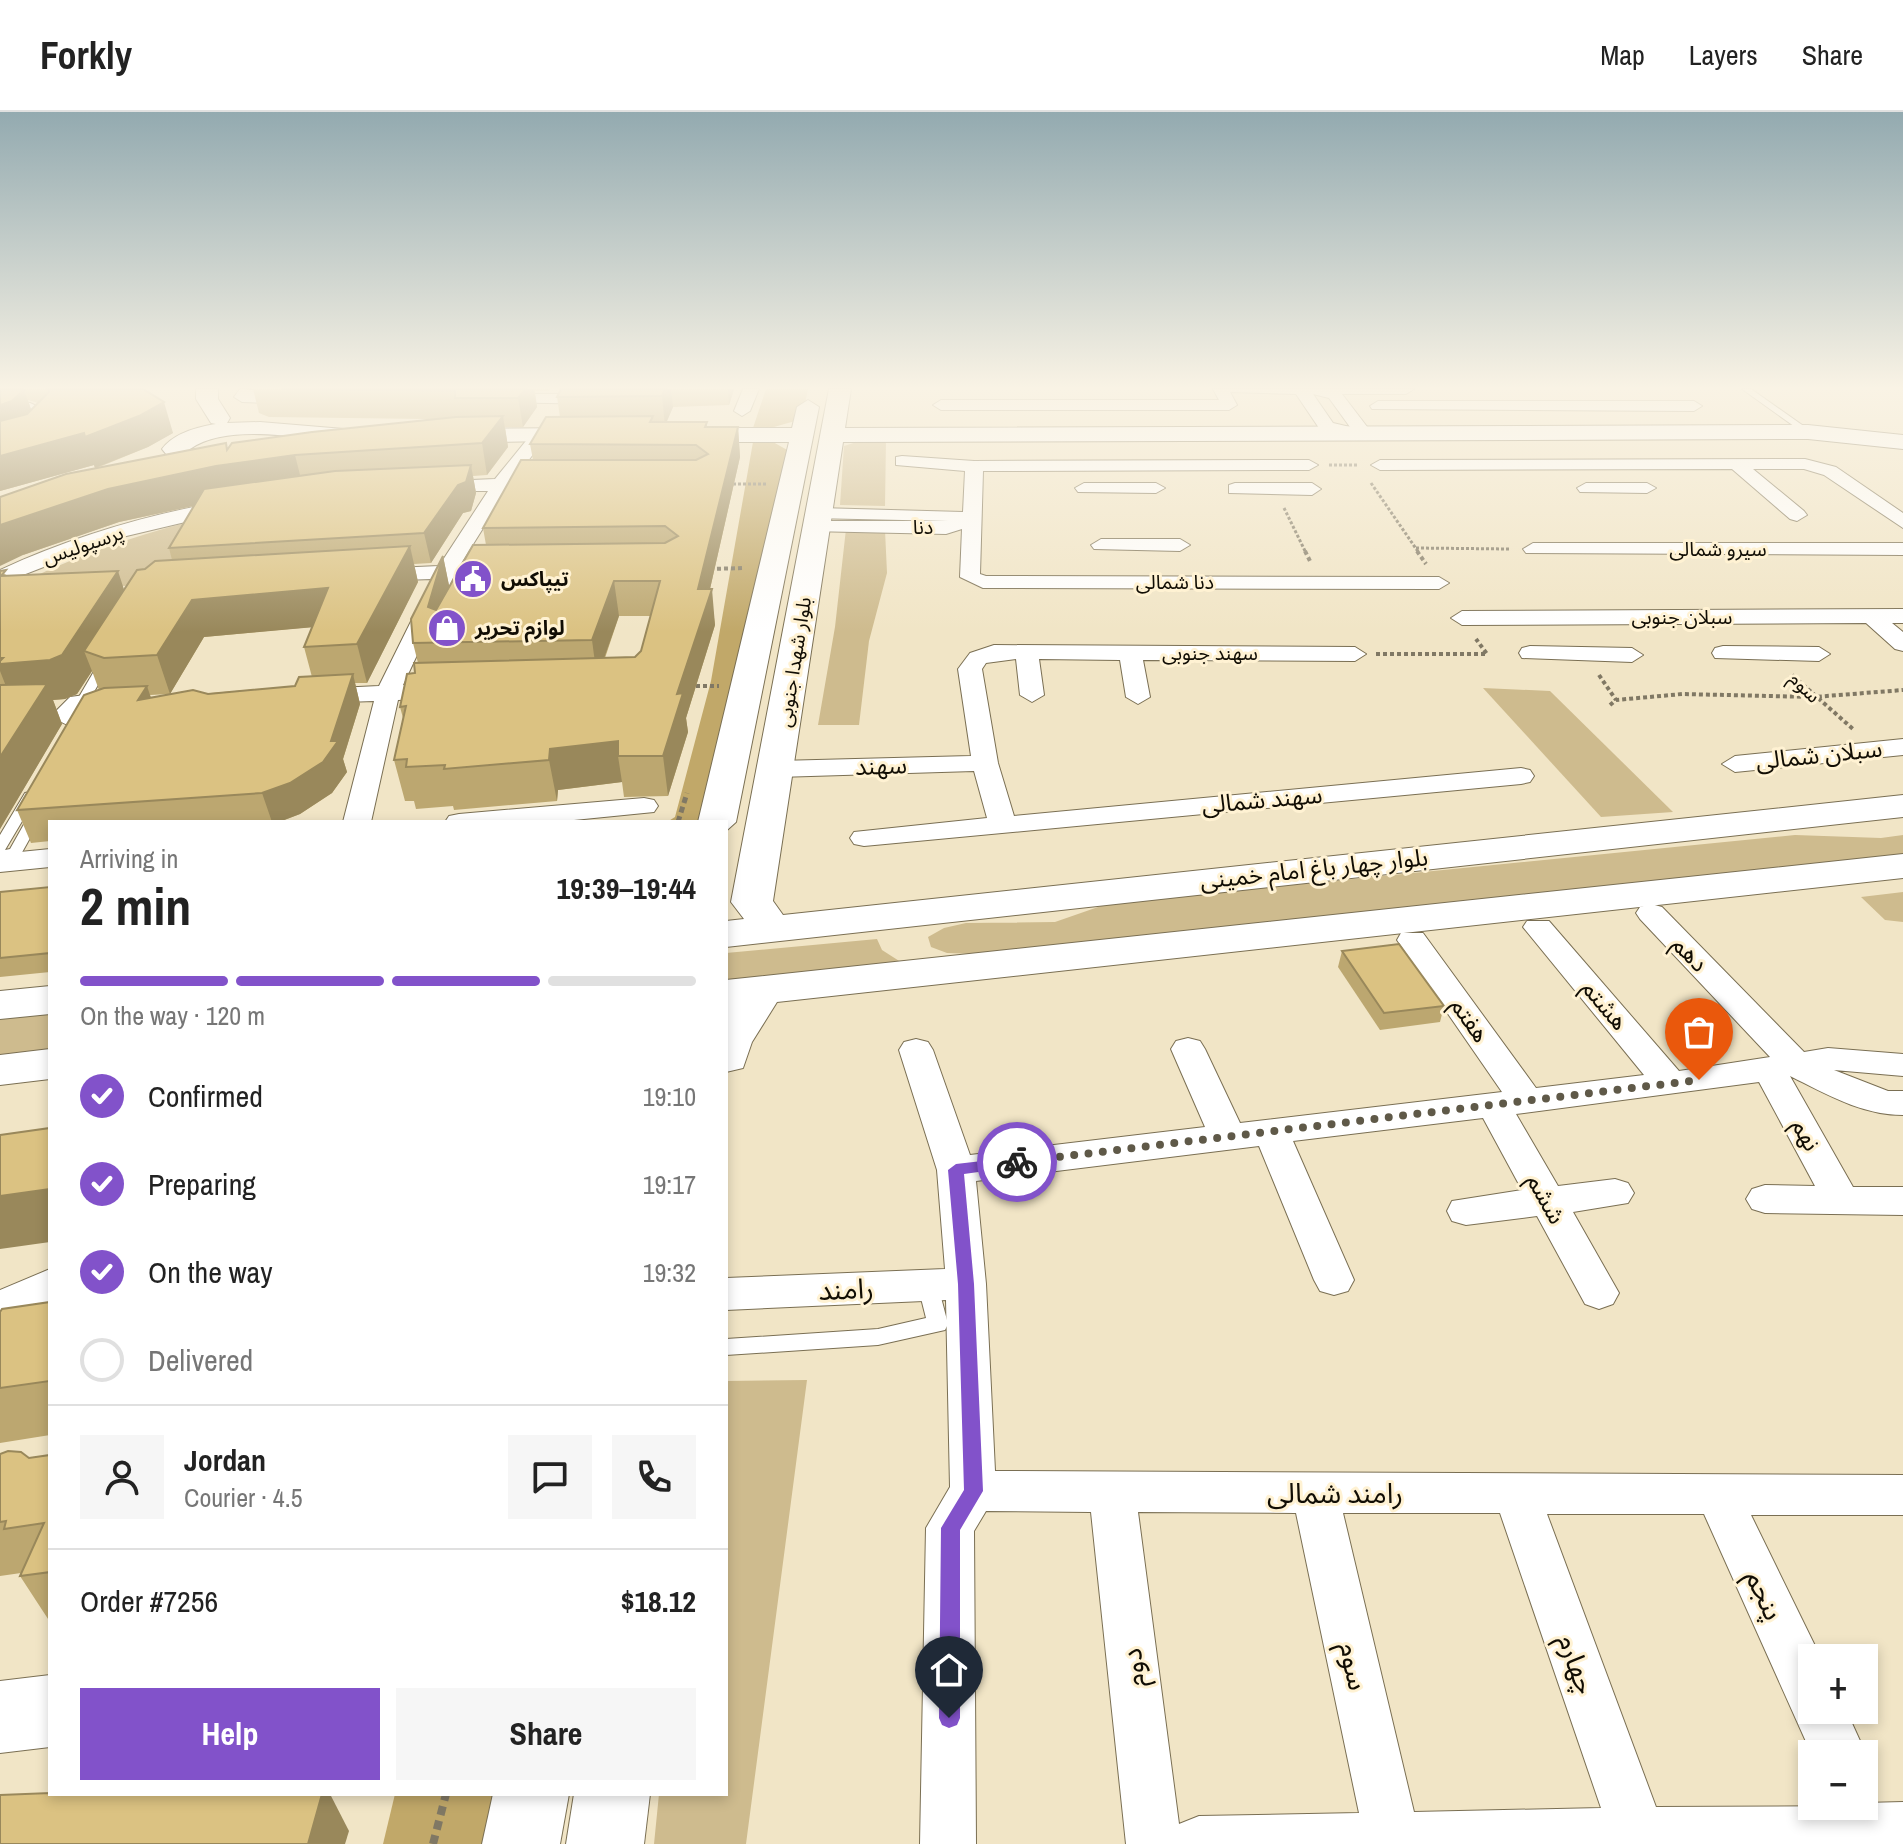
<!DOCTYPE html>
<meta charset="utf-8">
<style>
:root{--surface:#fff;--page:#f6f6f6;--text:#222;--muted:#767676;--line:#e0e0e0;--accent:#8252ca}
body{margin:0;font-family:"Archivo Narrow","Noto Sans Arabic",sans-serif;background:var(--page);color:var(--text);height:100vh;display:flex;flex-direction:column;font-size:30px;white-space:nowrap}
*{box-sizing:border-box;margin:0}
p{font-size:26px;color:var(--muted)}
.icon{flex:none;width:44px;height:44px;fill:none;stroke:currentColor;stroke-width:2;stroke-linecap:round;stroke-linejoin:round}
.map{position:relative;flex:1;overflow:hidden}
.side{position:absolute;left:48px;top:708px;width:680px;height:976px;display:flex;flex-direction:column;background:var(--surface);border-radius:0px;box-shadow:0 4px 12px #0003}
.side>*{flex:none}
.controls{position:absolute;left:1798px;top:1532px;display:grid;gap:16px}
.controls a{display:grid;place-items:center;width:80px;height:80px;border-radius:0px;background:var(--surface);box-shadow:0 4px 12px #0003;font-size:40px}
.pin{position:absolute;display:grid;place-items:center;width:68px;height:68px;color:#fff;margin:-82px -34px;border-radius:50% 50% 50% 0;rotate:-45deg;box-shadow:0 0 8px #0007}
.pin .icon{rotate:45deg}
.courier{position:absolute;display:grid;place-items:center;width:80px;height:80px;margin:-40px;border:6px solid #8252ca;border-radius:50%;background:#fff;color:#222;box-shadow:0 2px 10px #0007}
.overview em{font-style:normal;font-weight:700}
.overview div{display:flex;flex-direction:column-reverse}
.overview{display:flex;align-items:center;justify-content:space-between;height:136px;padding:0 32px}
h1{font-size:52px;font-weight:700;line-height:60px}
.bar{display:grid;grid-template-columns:repeat(4,1fr);gap:12px 8px;align-content:center;height:96px;padding:0 32px}
.bar i{height:10px;border-radius:6px;background:var(--line)}
.bar .selected{background:var(--accent)}
.bar p{grid-column:span 4}
.line{display:flex;align-items:center;gap:20px;padding:0 32px;border-top:2px solid var(--line)}
.line div{flex:1}
.round{display:grid;place-items:center;flex:none;width:84px;height:84px;border-radius:0px;background:var(--page)}
ol{padding:0 32px;list-style:none}
li{display:flex;align-items:center;gap:24px;height:88px}
li p{margin-inline-start:auto}
li .icon{padding:8px;border-radius:50%;background:var(--accent);color:#fff;stroke-width:4}
li:last-child{color:var(--muted)}
li i{width:44px;height:44px;border:4px solid var(--line);border-radius:50%}
.button{display:flex;gap:16px;margin-top:auto;padding:16px 32px}
.button a{flex:1;height:92px;border-radius:0px;background:var(--accent);color:#fff;font-size:32px;font-weight:700;line-height:92px;text-align:center}
.button a+a{background:var(--page);color:var(--text)}
header{display:flex;align-items:center;gap:48px;box-sizing:border-box;height:112px;padding:0 40px;background:var(--surface);border-bottom:2px solid var(--line)}
header strong{font-size:38px}
nav{display:flex;gap:44px;margin-inline-start:auto;font-size:28px}
.map>svg:first-child{display:block}
.green{fill:#cebb8e}
.forest{fill:#c1a869}
.lines{fill:none;stroke-linecap:round;stroke-linejoin:round}
.lane-casing{stroke:#7a6f53;stroke-width:2}
.street-casing{stroke:#7a6f53;stroke-width:2}
.secondary-casing{stroke:#7a6f53;stroke-width:2}
.path-far3{stroke:#807864;stroke-width:3;stroke-dasharray:3 2;stroke-linecap:butt}
.path-far2{stroke:#807864;stroke-width:4;stroke-dasharray:4 3;stroke-linecap:butt}
.path-far1{stroke:#807864;stroke-width:5;stroke-dasharray:6 4;stroke-linecap:butt}
.path{stroke:#807864;stroke-width:8;stroke-dasharray:9 6;stroke-linecap:butt}
.lane{fill:#fff;fill-rule:evenodd}
.street{fill:#fff;fill-rule:evenodd}
.secondary{fill:#fff;fill-rule:evenodd}
.wall{fill:#bca770;fill-rule:evenodd}
.shaded-wall{fill:#99885b}
.building{fill:#dbc282;stroke:#99885b;stroke-width:2}
.route{fill:#8252ca}
.done{stroke:#5f5948;stroke-width:8;stroke-dasharray:0 14.4}
.labels{text-anchor:middle;stroke-width:6;stroke-linejoin:round;paint-order:stroke}
.far-street-label{font-size:20px;fill:#110d04;stroke:#fff2d3}
.far-poi-label{font-size:20px;font-weight:bold;fill:#110d04;stroke:#fff2d3;text-anchor:start}
.street-label{font-size:24px;fill:#110d04;stroke:#fff2d3}
.near-street-label{font-size:28px;fill:#110d04;stroke:#fff2d3}
</style>
<header>
<strong>Forkly</strong>
<nav><a>Map</a><a>Layers</a><a>Share</a></nav>
</header>
<div class="map">
<svg width="1903" height="1732" viewBox="0 0 1903 1732">
<rect width="100%" height="100%" fill="#f1e5c6"/>
<g class="green">
<polygon points="866,327 886,328 885,394 840,393 844,334"/>
<path d="M193 409 162 472 3 480C64 448 126 426 193 409Z"/>
<polygon points="846,417 885,418 887,461 869,529 859,613 818,613 835,515"/>
<polygon points="1483,576 1550,579 1673,700 1601,705"/>
<polygon points="1795,723 1881,726 1903,723 1903,744 976,842 947,841 931,835 928,825 944,816 966,811 1055,810 1101,794 1161,786"/>
<polygon points="1903,780 1903,810 1885,808 1861,785"/>
<polygon points="877,827 882,838 907,854 726,873 726,841"/>
<polygon points="50,902 50,944 0,950 0,906"/>
<polygon points="807,1268 746,1732 654,1732 659,1682 726,1682 726,1269"/>
</g>
<g class="forest">
<polygon points="766,277 808,277 802,307 767,317 753,316"/>
<polygon points="753,330 773,330 789,339 709,710 667,710 675,705 711,569"/>
<polygon points="395,1682 501,1682 491,1732 383,1732"/>
</g>
<g class="lines">
<defs>
<g id="lane">
<polygon points="1742,277 1751,277 1812,320 1805,322"/>
<polygon points="106,546 112,549 88,590 82,594 78,593 76,590 100,549"/>
<polygon points="30,680 37,684 5,738 10,737 32,698 37,697 44,701 20,744 0,747 0,723 25,681"/>
<polygon points="928,1166 935,1169 938,1174 948,1212 945,1218 878,1233 726,1243 726,1227 878,1217 926,1206 918,1174 921,1169"/>
</g>
<g id="street">
<polygon points="240,277 300,282 308,287 300,292 242,290 234,285"/>
<polygon points="743,277 759,277 750,299 742,304 734,299"/>
<path d="M1213 277H1414L1406 282H1342L1368 316 1350 327 1321 319 1296 282 1230 280 1237 293 1229 298H941L933 293 941 288H1219ZM1313 282 1329 286 1350 315 1333 311Z"/>
<polygon points="495,282 600,282 608,287 600,292 489,290 489,284"/>
<polygon points="0,288 30,291 54,302 56,310 37,330 0,341 0,330 25,322 40,307 26,300 0,298"/>
<polygon points="1378,289 1694,289 1702,294 1694,299 1372,297 1370,294"/>
<polygon points="540,318 548,323 514,367 552,367 561,372 552,377 507,378 460,453 502,452 512,458 502,464 453,466 403,573 445,572 457,579 445,586 398,588 371,710 343,710 374,589 316,591 304,584 316,577 379,574 432,467 372,469 362,463 372,457 439,454 488,379 430,379 421,374 424,370 495,367 534,319"/>
<polygon points="902,344 974,349 1309,348 1318,353 1309,358 983,359 980,462 986,464 1439,465 1449,471 1439,477 983,476 960,465 962,417 946,422 809,419 806,415 816,409 948,409 812,406 809,402 819,396 963,400 965,359 896,353 896,345"/>
<polygon points="1805,347 1836,355 1903,401 1903,416 1824,363 1804,357 1753,357 1804,399 1807,403 1797,409 1790,407 1732,357 1380,358 1371,353 1380,348"/>
<polygon points="1084,371 1156,371 1165,376 1156,381 1078,380 1075,376"/>
<polygon points="1235,371 1312,371 1321,377 1312,383 1229,381 1229,373"/>
<polygon points="1586,371 1647,371 1656,376 1647,381 1580,380 1577,376"/>
<path d="M229 388 238 394 236 398 118 426 0 472V458C73 424 150 402 229 388Z"/>
<polygon points="1101,427 1180,427 1190,433 1180,439 1094,437 1091,433"/>
<polygon points="1533,431 1903,431 1903,443 1526,441 1523,437"/>
<polygon points="1903,497 1903,511 1892,511 1903,520 1903,539 1895,537 1866,511 1462,513 1451,506 1462,499"/>
<polygon points="994,533 1355,535 1366,542 1355,549 1143,548 1150,585 1138,592 1126,585 1120,548 1039,547 1044,583 1032,590 1020,583 1016,547 986,551 982,557 998,651 1014,704 1521,656 1530,658 1534,664 1530,670 1521,672 864,734 854,732 850,726 854,720 987,706 974,659 778,665 765,657 778,649 971,644 958,557 970,541"/>
<polygon points="1530,534 1632,536 1643,543 1632,550 1522,546 1519,541 1522,536"/>
<polygon points="1723,534 1819,535 1830,542 1819,549 1715,546 1712,541 1715,536"/>
<path d="M100 581 121 593C108 612 69 625 53 602L70 585Z"/>
<polygon points="1903,627 1903,643 1735,660 1722,652 1735,644"/>
<polygon points="644,686 654,688 658,694 654,700 554,710 445,710 449,704 459,702"/>
<polygon points="50,737 50,755 0,760 0,742"/>
<path d="M1651 792 1662 795 1804 940 1828 936 1903 942V964L1834 958 1888 979H1903V1003C1862 1003 1826 982 1790 964L1853 1075H1903V1103L1765 1101 1752 1097 1746 1087 1752 1077 1765 1073 1815 1074 1759 970 1516 1002 1558 1074 1615 1067 1628 1071 1634 1081 1628 1091 1573 1100 1619 1181 1613 1192 1599 1197 1585 1192 1537 1104 1466 1113 1452 1109 1447 1099 1452 1089 1522 1078 1483 1006 1293 1029 1354 1168 1348 1179 1334 1183 1320 1179 1314 1168 1259 1034 976 1069 986 1172 995 1359 1903 1363V1403H1751L1821 1546H1812V1598H1846L1866 1642 1864 1646V1642L1812 1643 1704 1402H1547L1656 1695 1864 1694V1691L1903 1690V1732H1126L1091 1400 986 1399 974 1419 976 1732H920L926 1416 950 1375 946 1188 726 1198V1166L945 1157 937 1058 899 938 904 930 916 927 928 930 933 938 970 1043 1205 1015 1171 937 1176 929 1188 926 1200 929 1205 937 1240 1011 1502 980 1397 828 1401 821H1423L1536 976 1644 963 1523 815 1527 809H1549L1679 959 1770 945 1640 807 1636 801 1640 795ZM1138 1400 1296 1401 1359 1701 1199 1704 1179 1712ZM1343 1401H1500L1601 1696 1414 1700Z"/>
<polygon points="50,1157 50,1190 0,1212 0,1178"/>
</g>
<g id="secondary">
<path d="M196 277H218V287L230 306 227 311 260 310 356 318 368 325 356 332C310 328 230 309 190 337L234 338 246 345 242 350 214 354 171 348 162 337C174 321 197 315 216 312L211 311 196 287Z"/>
<polygon points="829,277 851,277 845,316 1808,313 1903,323 1903,337 1808,327 843,330 773,789 783,803 1903,683 1903,705 726,835 726,809 744,807 731,790"/>
<polygon points="808,288 819,295 736,710 726,719 726,710 698,710 789,330 679,330 667,323 679,316 792,316 797,295"/>
<polygon points="594,316 606,323 602,328 447,331 435,324 447,317"/>
<polygon points="1903,742 1903,766 777,890 752,930 743,956 726,960 726,868"/>
<polygon points="50,874 50,902 0,907 0,879"/>
<polygon points="50,937 50,967 0,973 0,943"/>
<polygon points="50,1563 50,1635 0,1641 0,1569"/>
<polygon points="493,1682 569,1682 560,1732 482,1732"/>
<polygon points="574,1682 650,1682 644,1732 566,1732"/>
</g>
</defs>
<use href="#lane" class="lane-casing"/>
<use href="#street" class="street-casing"/>
<use href="#secondary" class="secondary-casing"/>
<g class="path-far3">
<polyline points="1329,353 1359,353"/>
<polyline points="1371,371 1419,441"/>
<polyline points="728,372 766,372"/>
<polyline points="1284,396 1306,441"/>
<polyline points="1416,436 1510,437"/>
</g>
<g class="path-far2">
<polyline points="1305,439 1311,451"/>
<polyline points="1417,439 1426,452"/>
<polyline points="710,457 744,456"/>
<polyline points="1376,542 1487,542 1476,527"/>
<polyline points="1599,563 1616,588"/>
<polyline points="1792,563 1853,617"/>
<polyline points="689,574 719,574"/>
<polyline points="1610,593 1616,588 1682,582 1814,585 1903,578"/>
</g>
<polyline class="path-far1" points="678,710 687,681"/>
<polyline class="path" points="433,1732 446,1682"/>
<use href="#lane" class="lane"/>
<use href="#street" class="street"/>
<use href="#secondary" class="secondary"/>
</g>
<g class="wall">
<path d="M0 277H143L173 321 148 335 97 356 429 307 269 305 259 301 253 277H550L549 279H535L537 295 523 315H505L508 335 487 363 473 364 476 381 471 399 463 401 431 451 414 452 418 470 367 571H355L360 592 343 647 347 660 332 681 300 702 279 710H50V729L31 731 17 698 99 578 92 559 77 582 65 587 53 588 62 612 0 717V459L8 464 124 478 145 457 172 448 169 436 194 394 119 410 23 443 95 356 94 353 0 379ZM28 288 38 291 31 298ZM312 515 304 535 312 565 295 574 151 586 150 583 170 582 204 525Z"/>
<path d="M561 277H734L729 293 673 295 666 310H707V315H738L740 345 710 477 715 513 686 606 688 620 668 684 624 685 622 670 558 678 557 689 454 698 453 694 416 697 414 689H405L394 648 403 606 400 595 415 561 418 551 413 531 443 444 449 474 486 433 483 416 533 348 530 332 560 305 557 285ZM619 504H651L641 539 635 545 605 546Z"/>
<polygon points="50,775 50,860 0,865 0,780"/>
<polygon points="1342,839 1444,894 1440,910 1380,918 1338,855"/>
<polygon points="50,1190 50,1323 0,1331 0,1200"/>
<polygon points="0,1342 29,1346 50,1343 50,1510 20,1464 21,1461 0,1464"/>
</g>
<g class="shaded-wall">
<polygon points="525,277 534,277 537,295 523,315 518,286"/>
<polygon points="665,277 671,277 673,295 665,314 662,284"/>
<polygon points="728,277 734,277 729,293"/>
<polygon points="24,278 35,308 0,327 0,293"/>
<polygon points="164,290 173,321 148,335 95,356 94,353 0,379 0,344"/>
<polygon points="503,304 508,335 487,363 482,331"/>
<polygon points="738,315 740,345 707,490 712,477 715,513 686,606 688,620 668,684 663,644 698,477"/>
<polygon points="295,343 303,375 225,387 119,410 23,443 0,454 0,413 10,409 108,377 216,354"/>
<polygon points="471,353 476,381 471,399 463,401 431,451 424,421"/>
<polygon points="410,434 418,470 367,571 357,532"/>
<polygon points="443,444 450,478 436,532 428,495"/>
<polygon points="118,459 130,496 84,539 92,559 77,582 65,587 53,588 62,612 0,717 0,645 13,592 0,559 0,552"/>
<polygon points="614,469 619,504 597,566 592,528"/>
<polygon points="328,476 337,513 204,525 170,582 157,543 192,488"/>
<polygon points="353,562 360,592 343,647 347,660 332,681 300,702 279,710 272,710 262,681 331,629"/>
<polygon points="147,574 157,604 138,588"/>
<polygon points="618,629 618,644 622,670 558,678 557,689 549,648 550,637"/>
<polygon points="50,1077 50,1130 0,1137 0,1084"/>
<polygon points="322,1682 330,1682 349,1719 345,1732 308,1732"/>
</g>
<g class="building">
<polygon points="0,277 19,277 24,278 12,289 0,293"/>
<polygon points="48,277 143,277 164,290 139,304 85,325 84,321 0,344 0,309 27,302 49,280"/>
<polygon points="281,277 525,277 518,286 455,286 455,279"/>
<polygon points="561,277 665,277 662,284 557,285"/>
<polygon points="503,304 482,331 295,343 216,354 108,377 0,413 0,385 66,362 226,331 227,338 232,331 312,320 456,305"/>
<polygon points="653,304 650,310 707,310 705,315 738,315 698,477 712,477 677,582 683,581 663,644 618,644 618,629 550,637 549,648 444,657 445,653 406,655 407,647 394,648 406,594 400,595 407,562 415,561 414,551 635,545 641,539 660,469 614,469 592,528 413,531 411,507 443,444 428,495 436,498 473,433 665,431 678,424 665,414 483,416 521,348 696,348 708,342 696,333 530,332 546,305"/>
<polygon points="471,353 466,370 458,373 424,421 169,436 204,377 335,359"/>
<polygon points="410,434 357,532 304,535 328,476 192,488 157,543 104,546 84,539 137,458 145,457 155,449"/>
<polygon points="6,458 1,464 118,459 62,543 50,548 0,552 0,549 3,546 0,546 0,459"/>
<polygon points="353,562 331,629 338,629 323,650 290,671 262,681 17,698 84,583 104,576 147,574 138,588 193,578 208,582 295,574 299,565"/>
<polygon points="47,572 0,645 0,573"/>
<polygon points="50,775 50,841 0,846 0,780"/>
<polygon points="1399,832 1444,894 1384,901 1342,839"/>
<polygon points="50,1016 50,1077 0,1084 0,1023"/>
<polygon points="50,1190 50,1269 0,1276 0,1200 2,1197"/>
<polygon points="8,1339 21,1340 29,1346 50,1343 50,1460 20,1464 44,1411 4,1417 6,1409 0,1410 0,1342"/>
<polygon points="50,1681 50,1682 322,1682 308,1732 0,1732 0,1683"/>
</g>
<linearGradient id="sky" x2="0" y2="1"><stop stop-color="#93aab0"/><stop offset="0.53" stop-color="#f9f3e5"/><stop offset="1" stop-color="#f9f3e5" stop-opacity="0"/></linearGradient>
<rect width="1903" height="520" fill="url(#sky)"/>
<polygon class="route" points="1017,1045 1022,1046 1022,1054 964,1062 974,1172 983,1379 960,1418 960,1606 957,1613 949,1616 942,1613 939,1606 941,1416 964,1378 958,1172 948,1058 956,1052"/>
<g class="lines">
<polyline class="done" points="1017,1050 1699,968"/>
</g>
<defs>
<symbol id="civic-disc" viewBox="-11 -11 22 22"><circle r="9.5" fill="#8252ca" stroke="#fff2d3"/><path d="M-.6-6.5H3V-4.5H.6V-3L4-1V1h2V6H-6V1h2V-1L-.6-3ZM-1.2 2.5V6h2.4V2.5Z" fill="#fff"/></symbol>
<symbol id="shop-disc" viewBox="-11 -11 22 22"><circle r="9.5" fill="#8252ca" stroke="#fff2d3"/><path d="M-5-2.5h2.3a2.7 3.5 0 0 1 5.4 0H5L5.5 6h-11ZM-1.5-2.5h3a1.5 2.3 0 0 0-3 0Z" fill="#fff"/></symbol>
</defs>
<g fill-rule="evenodd">
<use href="#civic-disc" x="451" y="445" width="44" height="44"/>
<use href="#shop-disc" x="425" y="494" width="44" height="44"/>
</g>
<g class="labels">
<g class="far-street-label">
<text x="923" y="422">دنا</text>
<text transform="translate(83 433) rotate(-19)" y="7">پرسپولیس</text>
<text x="1718" y="444">سیرو شمالی</text>
<text x="1175" y="477">دنا شمالی</text>
<text x="1682" y="512">سبلان جنوبی</text>
<text x="1210" y="548">سهند جنوبی</text>
<text transform="translate(794 550) rotate(-81)" y="7">بلوار شهدا جنوبی</text>
<text transform="translate(1805 575) rotate(44)" y="7">سوم</text>
</g>
<g class="far-poi-label">
<text x="501" y="474">تیپاکس</text>
<text x="475" y="523">لوازم تحریر</text>
</g>
<g class="street-label">
<text transform="translate(1819 643) rotate(-6)" y="8">سبلان شمالی</text>
<text transform="translate(881 654) rotate(-2)" y="8">سهند</text>
<text transform="translate(1262 688) rotate(-5)" y="8">سهند شمالی</text>
<text transform="translate(1314 757) rotate(-6)" y="8">بلوار چهار باغ امام خمینی</text>
<text transform="translate(1690 842) rotate(46)" y="8">دهم</text>
<text transform="translate(1605 893) rotate(50)" y="8">هشتم</text>
<text transform="translate(1470 908) rotate(55)" y="8">هفتم</text>
<text transform="translate(1806 1023) rotate(61)" y="8">نهم</text>
<text transform="translate(1546 1087) rotate(61)" y="8">ششم</text>
</g>
<g class="near-street-label">
<text transform="translate(846 1177) rotate(-2)" y="10">رامند</text>
<text x="1335" y="1391">رامند شمالی</text>
<text transform="translate(1765 1483) rotate(65)" y="10">پنجم</text>
<text transform="translate(1577 1552) rotate(70)" y="10">چهارم</text>
<text transform="translate(1354 1554) rotate(77)" y="10">سوم</text>
<text transform="translate(1133 1556) rotate(-97)" y="10">دوم</text>
</g>
</g>
</svg>
<div class="controls">
<a>+</a>
<a>−</a>
</div>
<div class="pin" style="left:1699px;top:968px;background:#ea580c"><svg class="icon" aria-label="bag" viewBox="0 0 24 24"><path d="M5 8h14l-1 12H6zM9 8a3 3 0 0 1 6 0"/></svg></div>
<div class="pin" style="left:949px;top:1606px;background:#1f2937"><svg class="icon" aria-label="home" viewBox="0 0 24 24"><path d="M3 11l9-7 9 7M6 9v11h12V9"/></svg></div>
<div class="courier" style="left:1017px;top:1050px"><svg class="icon" aria-label="bike" viewBox="0 0 24 24"><circle cx="6" cy="16" r="4"/><circle cx="18" cy="16" r="4"/><path d="M6 16l4-8h5l3 8M10 8l3 8H6M13 5h3"/></svg></div>
<section class="side">
<div class="overview"><div><h1>2 min</h1><p>Arriving in</p></div><em>19:39–19:44</em></div>
<div class="bar"><i class="selected"></i><i class="selected"></i><i class="selected"></i><i></i><p>On the way · 120 m</p></div>
<ol>
<li><svg class="icon" aria-label="check" viewBox="0 0 24 24"><path d="M5 12l5 5 9-10"/></svg>Confirmed<p>19:10</p></li>
<li><svg class="icon" aria-label="check" viewBox="0 0 24 24"><path d="M5 12l5 5 9-10"/></svg>Preparing<p>19:17</p></li>
<li><svg class="icon" aria-label="check" viewBox="0 0 24 24"><path d="M5 12l5 5 9-10"/></svg>On the way<p>19:32</p></li>
<li><i></i>Delivered</li>
</ol>
<div class="line" style="height:144px"><a class="round"><svg class="icon" aria-label="person" viewBox="0 0 24 24"><circle cx="12" cy="8" r="4"/><path d="M4 21q1-7 8-7t8 7"/></svg></a><div><b>Jordan</b><p>Courier · 4.5</p></div><a class="round"><svg class="icon" aria-label="chat" viewBox="0 0 24 24"><path d="M4 5h16v11H9l-5 4z"/></svg></a><a class="round"><svg class="icon" aria-label="phone" viewBox="0 0 24 24"><path d="M5 4h4l2 5-3 2q2 4 5 5l2-3 5 2v4C11 20 4 13 5 4z"/></svg></a></div>
<div class="line" style="height:104px"><div>Order #7256</div><b>$18.12</b></div>
<div class="button"><a>Help</a><a>Share</a></div>
</section>
</div>
